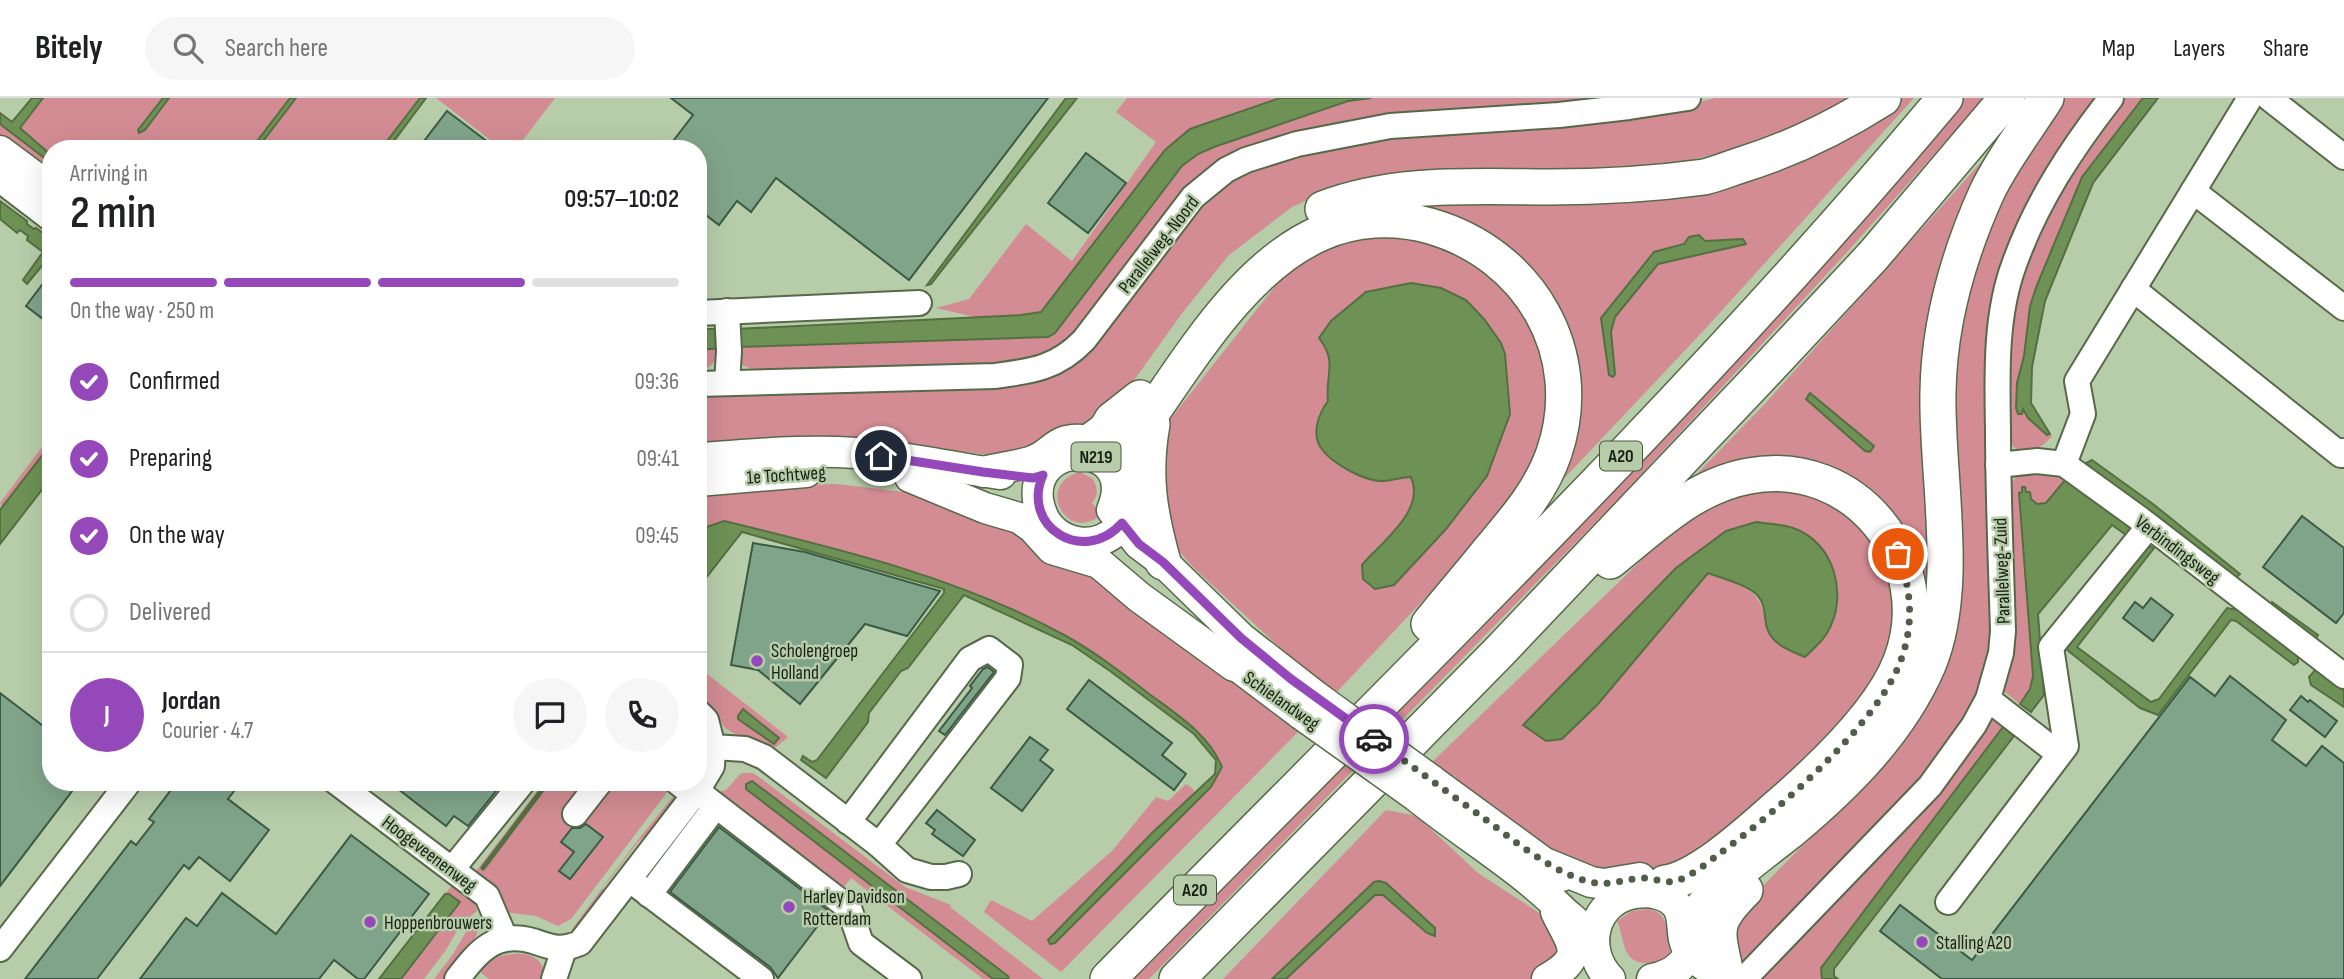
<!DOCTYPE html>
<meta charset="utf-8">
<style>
:root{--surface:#fff;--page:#f6f6f6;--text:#202124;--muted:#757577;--line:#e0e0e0;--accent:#9548b9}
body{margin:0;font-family:"Sofia Sans Condensed",sans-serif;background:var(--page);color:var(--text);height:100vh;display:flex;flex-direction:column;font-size:26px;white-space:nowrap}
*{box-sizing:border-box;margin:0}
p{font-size:23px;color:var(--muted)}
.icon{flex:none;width:38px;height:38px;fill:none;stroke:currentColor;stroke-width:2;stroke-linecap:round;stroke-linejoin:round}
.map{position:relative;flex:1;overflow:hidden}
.side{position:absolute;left:42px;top:42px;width:665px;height:651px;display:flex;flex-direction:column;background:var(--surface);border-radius:28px;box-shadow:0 7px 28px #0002}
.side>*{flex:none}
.pin{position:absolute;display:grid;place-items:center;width:60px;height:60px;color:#fff;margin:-30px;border:4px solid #fff;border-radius:50%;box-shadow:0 2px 7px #0007}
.courier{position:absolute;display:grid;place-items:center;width:70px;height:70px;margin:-35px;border:5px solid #9548b9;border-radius:50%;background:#fff;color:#222;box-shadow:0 2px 9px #0007}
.overview em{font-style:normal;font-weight:600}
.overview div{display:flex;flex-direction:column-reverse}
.overview{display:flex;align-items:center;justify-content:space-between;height:119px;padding:0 28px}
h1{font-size:46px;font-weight:600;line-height:52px}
.bar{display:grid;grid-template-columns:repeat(4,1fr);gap:10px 7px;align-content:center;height:84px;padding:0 28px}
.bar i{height:9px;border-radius:5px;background:var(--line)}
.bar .current{background:var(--accent)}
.bar p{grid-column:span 4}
.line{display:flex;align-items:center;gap:18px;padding:0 28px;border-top:2px solid var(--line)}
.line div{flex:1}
.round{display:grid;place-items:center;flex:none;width:74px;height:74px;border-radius:37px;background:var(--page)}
ol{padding:0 28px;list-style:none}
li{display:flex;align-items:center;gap:21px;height:77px}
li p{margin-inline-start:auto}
li .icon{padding:7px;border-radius:50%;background:var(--accent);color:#fff;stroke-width:4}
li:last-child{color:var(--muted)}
li i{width:38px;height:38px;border:4px solid var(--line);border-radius:50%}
header{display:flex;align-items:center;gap:42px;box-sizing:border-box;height:98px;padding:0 35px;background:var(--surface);border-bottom:2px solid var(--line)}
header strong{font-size:33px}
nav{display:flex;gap:38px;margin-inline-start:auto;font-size:24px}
.search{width:490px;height:63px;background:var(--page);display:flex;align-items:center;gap:18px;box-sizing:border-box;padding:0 24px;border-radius:38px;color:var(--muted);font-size:26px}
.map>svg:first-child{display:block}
.green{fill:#d38c93;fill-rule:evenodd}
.water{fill:#6e9255;stroke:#547042;stroke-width:2}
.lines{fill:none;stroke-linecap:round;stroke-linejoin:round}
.stream{stroke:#547042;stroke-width:5}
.building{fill:#80a48a;stroke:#395a43;stroke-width:2}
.minor-casing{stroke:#566949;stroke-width:28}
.major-casing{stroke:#566949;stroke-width:33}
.highway-casing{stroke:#566949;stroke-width:38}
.minor{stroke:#fff;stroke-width:24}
.major{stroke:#fff;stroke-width:30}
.highway{stroke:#fff;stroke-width:35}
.major-bridge-casing{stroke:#566949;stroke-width:33;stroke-linecap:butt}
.major-bridge{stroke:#fff;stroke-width:30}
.done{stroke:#505d48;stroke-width:7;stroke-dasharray:0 12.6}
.route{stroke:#9548b9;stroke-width:9}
.poi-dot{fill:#9548b9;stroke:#b7cda9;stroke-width:2.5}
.labels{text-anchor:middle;stroke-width:5;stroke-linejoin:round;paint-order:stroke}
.shield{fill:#b7cda9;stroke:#485541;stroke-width:2}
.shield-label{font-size:18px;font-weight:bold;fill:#192114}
.street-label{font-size:19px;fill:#192114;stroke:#b7cda9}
.poi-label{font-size:19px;fill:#192114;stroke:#b7cda9;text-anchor:start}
</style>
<header>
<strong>Bitely</strong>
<div class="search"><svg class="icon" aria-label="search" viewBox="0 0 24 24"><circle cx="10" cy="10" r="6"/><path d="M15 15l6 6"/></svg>Search here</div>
<nav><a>Map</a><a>Layers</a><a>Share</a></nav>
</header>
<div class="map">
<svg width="2344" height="881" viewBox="0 0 2344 881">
<rect width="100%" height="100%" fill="#b7cda9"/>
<g class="green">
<polygon points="43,0 163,0 138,32 141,35 169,0 290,0 251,51 129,51 130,48 126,46 122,51 51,51 51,57 22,33 20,29"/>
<polygon points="296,0 420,0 381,51 257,51"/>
<polygon points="436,0 555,0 516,51 502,51"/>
<polygon points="1127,0 1280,0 1190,31 1165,52 1041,214 1021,217 975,219 936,210 969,201 1026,126 1072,163 1156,44 1116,14"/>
<polygon points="1371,0 1648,0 1244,56 1078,237 1023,268 759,274 742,267 737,249 1048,239 1055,234 1183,68 1198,56 1214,49 1348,3"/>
<path d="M1715 0H1851C1832 10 1813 23 1793 31 1748 49 1703 61 1656 68L1321 96 1292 109 1229 157 1183 214 1109 317 1040 347 998 358 879 343 815 338 780 339 698 354V294L1043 276 1213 88 1318 47 1683 8Z"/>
<path d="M1892 0H1914L1707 229 1541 405 1568 315 1509 161 1366 106 1608 94ZM1684 145 1745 146 1658 166 1616 218 1611 234 1613 279 1609 277 1602 220 1654 154Z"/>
<polygon points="1963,0 1984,0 1848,153 1624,395 1149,881 1132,881 1916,59"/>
<polygon points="2058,0 2098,0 2006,163 1996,532 1970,622 1920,689 1742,869 1727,833 1742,809 1900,649 1929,606 1947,566 1954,543 1956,238 1979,140"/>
<path d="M2122 0H2143L2082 79 2050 155 2017 285 2018 315 2023 311 2036 328 2052 338C2034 359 2012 361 2005 331L2014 197 2057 94Z"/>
<polygon points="0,26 51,65 51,79 0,41"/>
<polygon points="2010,32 1964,126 1936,477 1911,558 1867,401 1691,382 1764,307"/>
<path d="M1391 135 1454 150 1511 193 1539 244 1548 294 1543 336 1535 356 1504 411 1475 447 1336 595 1315 582 1195 471 1175 449 1157 402 1168 324 1284 177 1298 164 1338 143ZM1484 221 1501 245 1505 256 1510 316 1487 378 1446 431 1394 487 1373 453C1393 434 1423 408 1411 379L1397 378 1384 383 1317 331 1319 316 1328 303C1326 286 1330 270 1329 253Z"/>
<polygon points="722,250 717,262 698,278 698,252"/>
<polygon points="51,337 51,346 2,410 0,405"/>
<polygon points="2052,370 2065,382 2046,405 2037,406 2031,401 2033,578 2030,591 2020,606 2000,590 2006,394 2017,377"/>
<path d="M1080 374 1092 380C1098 389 1099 397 1092 405L1102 416C1067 447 1034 386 1080 374Z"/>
<polygon points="837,386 904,394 996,418 1088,468 1281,618 1280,620 1298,634 1061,874 984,814 990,803 993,803 1032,823 1113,752 1156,699 1168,703 1186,686 1193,691 1195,695 1152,735 1050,846 1222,669 1196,631 1112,568 1068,539 1007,510 960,489 788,438 724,423 698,432 698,388"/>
<path d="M1775 389 1827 401 1866 432 1889 472 1896 511 1884 569 1829 642 1686 771 1615 776 1568 763 1524 734 1456 684 1455 677 1452 679 1430 666 1679 426 1728 397ZM1821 450 1831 466 1838 487 1767 532C1762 488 1745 489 1708 475L1598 606 1562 640 1523 627 1676 470Z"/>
<polygon points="698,569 788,639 776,649 769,650 737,637 725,630 713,611 698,598"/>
<polygon points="1989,620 2003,629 1821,870 1822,881 1758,881"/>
<polygon points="741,675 753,675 759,679 905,789 951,807 950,809 1043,881 1009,881 753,684 748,684 745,689 746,691 993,881 983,881 851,780 839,795 718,694 726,692"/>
<polygon points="544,684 675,684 571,821 558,828 536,818 511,815 507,813 499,797 473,777"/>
<polygon points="680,690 683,692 665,722 638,744 603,790 605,801 580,830 573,833 572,831 637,743"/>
<polygon points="1386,712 1417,718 1478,775 1550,822 1561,853 1535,881 1286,881 1375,797 1383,797 1427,835 1436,834 1435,830 1386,785 1374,784 1272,881 1223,881"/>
<polygon points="454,785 474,802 477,813 460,827 446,852 424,881 401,881 460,804 449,796 445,796"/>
<path d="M1648 811C1673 816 1664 837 1671 855 1664 862 1656 865 1646 865 1621 865 1625 840 1617 823L1632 813Z"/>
<path d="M479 824C482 839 454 868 445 881H434L453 856 467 832Z"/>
<path d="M523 856C537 858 546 866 543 881H489L479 873C492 859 504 855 523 856Z"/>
</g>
<g class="water">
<polygon points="32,0 43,0 20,30 51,57 51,65 0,26 0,15 12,24"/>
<polygon points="163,0 169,0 145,32 139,35 138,32"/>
<polygon points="290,0 296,0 257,51 251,51"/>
<polygon points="420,0 426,0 388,51 381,51"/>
<polygon points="1066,0 1077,0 931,186 927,187"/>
<polygon points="1280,0 1371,0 1348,3 1214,49 1198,56 1182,68 1055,235 1048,239 737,249 736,231 1021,217 1041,214 1165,52 1190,31"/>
<polygon points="2143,0 2158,0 2093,85 2045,203 2032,269 2031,305 2050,336 2047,337 2028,320 2023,311 2022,316 2018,316 2016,310 2017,285 2024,258 2030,208 2037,187 2082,79"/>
<polygon points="0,103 27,123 27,126 34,131 36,130 51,141 51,163 45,164 27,186 23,182 43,154 27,142 28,138 20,132 17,135 0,121"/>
<polygon points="1699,137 1705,143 1743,141 1746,146 1658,166 1615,219 1611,234 1615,276 1613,279 1609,277 1601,220 1654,154 1684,146 1689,139"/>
<path d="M1411 185 1441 190 1466 202 1484 221 1501 245 1505 256 1510 316 1487 378 1446 431 1394 487 1375 491 1363 481 1362 467C1381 444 1426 413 1411 379 1400 379 1393 383 1383 383 1365 384 1331 365 1321 350 1311 335 1319 315 1328 303 1325 275 1338 265 1319 240L1331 223 1366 194Z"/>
<polygon points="698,231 718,231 722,250 698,252"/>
<polygon points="1810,295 1874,348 1870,354 1865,353 1806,301"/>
<polygon points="51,346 51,380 0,446 0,412"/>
<polygon points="2092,362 2153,406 2240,476 2233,482 2102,381 2086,365"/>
<polygon points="2065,382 2133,429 2126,437 2112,427 2038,516 2044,597 2031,614 2020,606 2030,591 2033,578 2019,395 2022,394 2022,389 2025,389 2026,394 2030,394 2031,401 2037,406 2046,405"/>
<path d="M724 423C840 451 961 480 1066 538 1095 554 1122 575 1148 595 1177 617 1208 635 1222 669L1211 689 1055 845 1050 846 1048 842 1152 735 1215 676 1216 662 1194 636 1110 573 1072 547 964 497 908 570 901 573 869 615 868 624 826 680 801 662 803 658 812 664 817 662 944 495V491L742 434 698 490V432Z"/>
<path d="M1756 424C1768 426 1782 426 1793 430 1835 444 1849 499 1827 535 1822 544 1812 552 1805 559 1791 553 1772 547 1767 530 1764 520 1766 507 1758 498 1749 487 1721 480 1708 475L1598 606 1562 641 1546 643 1523 627 1676 470 1726 433Z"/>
<polygon points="2147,448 2154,450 2077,549 2151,604 2159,601 2227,510 2238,512 2294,554 2298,559 2298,564 2294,567 2236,523 2231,522 2158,617 2140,610 2066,551"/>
<polygon points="2272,504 2318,537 2315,542 2269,508"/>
<polygon points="2315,572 2344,593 2344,609 2311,587 2309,579"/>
<polygon points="743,611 779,640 774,646 738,621 738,618"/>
<polygon points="2003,629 2014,638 1834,871 1834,878 1838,881 1822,881 1821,870"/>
<polygon points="752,683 1008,878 1009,881 993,881 746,691 746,686"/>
<polygon points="1379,783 1386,785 1435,830 1435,838 1427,835 1383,797 1375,797 1286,881 1272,881 1374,784"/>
<polygon points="445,796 449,796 460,804 401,881 379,881"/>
</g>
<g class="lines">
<polyline class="stream" points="483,770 548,684"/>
</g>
<g class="building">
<polygon points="671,0 1048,0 909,182 776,80 751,114 737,103 719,127 698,111 698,51 667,51 693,17"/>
<polygon points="447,13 497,51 418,51"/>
<polygon points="1086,55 1126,85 1088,135 1048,105"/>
<polygon points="51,175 51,211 43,221 26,208"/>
<polygon points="2302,418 2344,450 2344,515 2336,525 2263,469"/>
<polygon points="753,445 805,454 940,493 907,538 865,526 800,606 758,572 731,567"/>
<polygon points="2151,500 2173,517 2153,543 2123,520 2135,504 2143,510"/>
<polygon points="988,569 994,574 945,637 939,633 972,590 970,588 983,571"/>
<polygon points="2230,578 2286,622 2272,642 2306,668 2322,648 2344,665 2344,881 1942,881 1880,833 1900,807 1972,862 2190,579 2215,598"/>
<polygon points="1089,582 1172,645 1162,657 1186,676 1174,692 1067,611"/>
<polygon points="0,595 51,634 51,684 79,684 0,788"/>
<polygon points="2301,598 2308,604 2310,602 2337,623 2325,639 2290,612"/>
<polygon points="1030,639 1048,652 1040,662 1053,672 1022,713 991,690"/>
<polygon points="177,684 241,684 228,701 269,732 230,783 199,759 189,771 184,767 97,881 25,881 131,743 136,747 154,724 149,721"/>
<polygon points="389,684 484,684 496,693 468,728 454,718 446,728"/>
<polygon points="937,712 975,742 963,758 932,736 935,732 926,725"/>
<polygon points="586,726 603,739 570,781 559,773 574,754 561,744 572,730 580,730"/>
<polygon points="719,729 829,813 778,880 770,869 670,794"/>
<polygon points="351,737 429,796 364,881 358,881 334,862 319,881 140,881 186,820 197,828 222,795 276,836"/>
</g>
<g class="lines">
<defs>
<g id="minor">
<polyline points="2269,0 2344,59"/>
<polyline points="0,82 51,121"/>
<polyline points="2193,93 2344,210"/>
<polyline points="2133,191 2341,357 2344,353"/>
<polyline points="698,215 919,205"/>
<polyline points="727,285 729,253 727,213"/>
<path d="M698 286 995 278C1033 273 1057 270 1084 242L1193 99 1226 72 1246 62 1297 46 1390 28 1559 17 1629 9 1688 0"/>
<polyline points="2064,366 2083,316 2077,283 2250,0"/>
<polyline points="1998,367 2037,363 2064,366 2140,421 2344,578"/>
<polyline points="1988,601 2059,656"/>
<polyline points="698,614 706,622 713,649 745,651 764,659 879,747 907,772 931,779 946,779 959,776"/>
<polyline points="336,684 487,798 505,840"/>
<polyline points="677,684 694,697"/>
<polyline points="697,693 849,810 861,845 909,881"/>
<polyline points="575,716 600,684"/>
<polyline points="848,724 970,561 989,551 1010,567 1008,580 879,747"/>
<polyline points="453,770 523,684"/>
<polyline points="630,782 761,881"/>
<polyline points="649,797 716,708"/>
<polyline points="1948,804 2066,648 2051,549 2149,428"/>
<polyline points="0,851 129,684"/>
<path d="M457 881C478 854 495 832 533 843 554 850 560 853 580 845L697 693 712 668 713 649"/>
<polyline points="554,881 564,851"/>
<path d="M1744 881 1930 688 1974 627 1988 601 2001 555 2003 533C2001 466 1998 399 1998 332 1997 276 1995 216 2015 164 2037 103 2072 50 2111 0"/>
</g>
<g id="major">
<polyline points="0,53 51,91"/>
<path d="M698 360C750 357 804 351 856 355 905 358 952 370 1001 376"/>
<path d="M983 374C997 370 1025 367 1035 362 1054 354 1055 340 1082 342 1133 346 1152 422 1101 442 1086 448 1067 444 1055 434 1045 426 1040 414 1038 402 1030 338 1141 342 1112 412L1139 446 1163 464 1241 540 1318 600"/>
<polyline points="910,379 985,410 1019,420 1032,429 1052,451 1099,465 1139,499 1234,568"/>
<polyline points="698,383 806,374"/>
<polyline points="1220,555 1301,616"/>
<polyline points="1431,682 1562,778"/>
<path d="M1416 698C1464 737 1519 769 1563 813 1574 823 1585 830 1594 844"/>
<polyline points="1547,766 1591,784 1604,786 1640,780"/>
<path d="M1547 881C1588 857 1571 846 1556 814"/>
<path d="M1610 881C1581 851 1593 801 1636 795 1643 794 1651 794 1658 796 1694 807 1675 833 1689 853 1694 860 1705 869 1714 873 1721 876 1727 876 1733 881"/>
<path d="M1652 881C1677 877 1691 861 1697 837"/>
</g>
<g id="highway">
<path d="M1323 111C1395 83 1474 89 1549 89 1600 89 1653 86 1704 79 1717 76 1731 70 1744 66 1795 50 1839 28 1883 0"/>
<path d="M1152 326C1143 377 1149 414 1163 464"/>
<polyline points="1091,343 1106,332 1112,322 1140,300"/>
<path d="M1124 367 1135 341 1143 327C1190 261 1244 168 1321 135 1355 120 1394 118 1430 128 1529 156 1588 255 1554 355 1541 393 1515 422 1490 452 1470 477 1449 501 1429 526"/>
<path d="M1610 463C1653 429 1693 388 1749 378 1855 358 1939 463 1901 563 1881 616 1817 675 1774 712 1749 734 1698 781 1665 785"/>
<path d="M1696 818C1721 784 1757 759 1790 733 1845 687 1899 634 1928 567 1961 489 1936 377 1938 294 1939 226 1959 156 1987 94 2002 62 2027 30 2046 0"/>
<path d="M1726 876C1717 832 1711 826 1745 792"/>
<path d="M1108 881C1391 592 1685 311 1945 0"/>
<polyline points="1177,881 1499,554 1758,281 1873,158 2007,0"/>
</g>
</defs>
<use href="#minor" class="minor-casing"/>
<use href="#major" class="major-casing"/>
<use href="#highway" class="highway-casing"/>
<use href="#minor" class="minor"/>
<use href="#major" class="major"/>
<use href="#highway" class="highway"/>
<defs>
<g id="major-bridge">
<polyline points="1318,600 1431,682"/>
<polyline points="1301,616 1416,698"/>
</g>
</defs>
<use href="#major-bridge" class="major-bridge-casing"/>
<use href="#major-bridge" class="major-bridge"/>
</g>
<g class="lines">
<path class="done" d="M1374 641C1409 666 1443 691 1478 716 1510 739 1556 779 1596 785 1612 787 1627 781 1643 780 1656 780 1667 787 1679 782 1694 776 1707 765 1719 756 1775 715 1881 624 1902 559 1914 524 1911 490 1898 456"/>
<path class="route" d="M881 358 983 374 1033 380 1043 377C1020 429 1084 468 1122 425L1139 446 1163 464 1241 540 1291 581 1374 641"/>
</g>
<g class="poi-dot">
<circle cx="757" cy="563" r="7"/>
<circle cx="789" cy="809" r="7"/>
<circle cx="370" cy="824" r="7"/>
<circle cx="1922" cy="844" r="7"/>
</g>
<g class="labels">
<g class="shield">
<rect x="1600" y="343.5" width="42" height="29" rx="5"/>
<rect x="1071.5" y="344.5" width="49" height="29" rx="5"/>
<rect x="1174" y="777.5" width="42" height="29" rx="5"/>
</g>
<g class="shield-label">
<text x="1621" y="364">A20</text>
<text x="1096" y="365">N219</text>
<text x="1195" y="798">A20</text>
</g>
<g class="street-label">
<text transform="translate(1158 146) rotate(-52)" y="7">Parallelweg-Noord</text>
<text transform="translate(786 376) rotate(-4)" y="7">1e Tochtweg</text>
<text transform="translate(2178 451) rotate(37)" y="7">Verbindingsweg</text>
<text transform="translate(2001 473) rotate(-92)" y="7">Parallelweg-Zuid</text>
<text transform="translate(1282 602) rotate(35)" y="7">Schielandweg</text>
<text transform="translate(430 755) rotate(37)" y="7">Hoogeveenenweg</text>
</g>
<g class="poi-label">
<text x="771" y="559">Scholengroep<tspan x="771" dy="22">Holland</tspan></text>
<text x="803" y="805">Harley Davidson<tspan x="803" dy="22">Rotterdam</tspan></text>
<text x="384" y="831">Hoppenbrouwers</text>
<text x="1936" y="851">Stalling A20</text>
</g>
</g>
</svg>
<div class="pin" style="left:1898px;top:456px;background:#ea580c"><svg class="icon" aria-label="bag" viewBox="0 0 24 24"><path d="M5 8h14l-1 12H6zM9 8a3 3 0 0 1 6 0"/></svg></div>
<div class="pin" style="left:881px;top:358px;background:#1f2937"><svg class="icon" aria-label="home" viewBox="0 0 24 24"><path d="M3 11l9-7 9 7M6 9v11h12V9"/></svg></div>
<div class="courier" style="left:1374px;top:641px"><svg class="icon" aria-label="car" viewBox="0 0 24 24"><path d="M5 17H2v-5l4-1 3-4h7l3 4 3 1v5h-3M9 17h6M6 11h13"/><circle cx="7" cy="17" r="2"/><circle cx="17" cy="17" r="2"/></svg></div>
<section class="side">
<div class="overview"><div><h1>2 min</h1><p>Arriving in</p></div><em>09:57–10:02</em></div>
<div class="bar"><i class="current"></i><i class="current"></i><i class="current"></i><i></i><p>On the way · 250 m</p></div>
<ol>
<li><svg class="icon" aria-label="check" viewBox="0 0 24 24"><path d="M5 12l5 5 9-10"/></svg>Confirmed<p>09:36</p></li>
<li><svg class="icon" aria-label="check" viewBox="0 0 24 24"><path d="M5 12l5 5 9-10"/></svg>Preparing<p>09:41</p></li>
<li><svg class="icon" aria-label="check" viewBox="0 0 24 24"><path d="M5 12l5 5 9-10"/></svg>On the way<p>09:45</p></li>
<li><i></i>Delivered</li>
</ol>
<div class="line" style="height:126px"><b class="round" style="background:var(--accent);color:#fff">J</b><div><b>Jordan</b><p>Courier · 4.7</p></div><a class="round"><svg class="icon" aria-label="chat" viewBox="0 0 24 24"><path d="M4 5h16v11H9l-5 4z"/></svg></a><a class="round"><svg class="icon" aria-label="phone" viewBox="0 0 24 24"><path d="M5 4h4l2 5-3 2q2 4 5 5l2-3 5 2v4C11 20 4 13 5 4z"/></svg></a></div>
</section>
</div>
